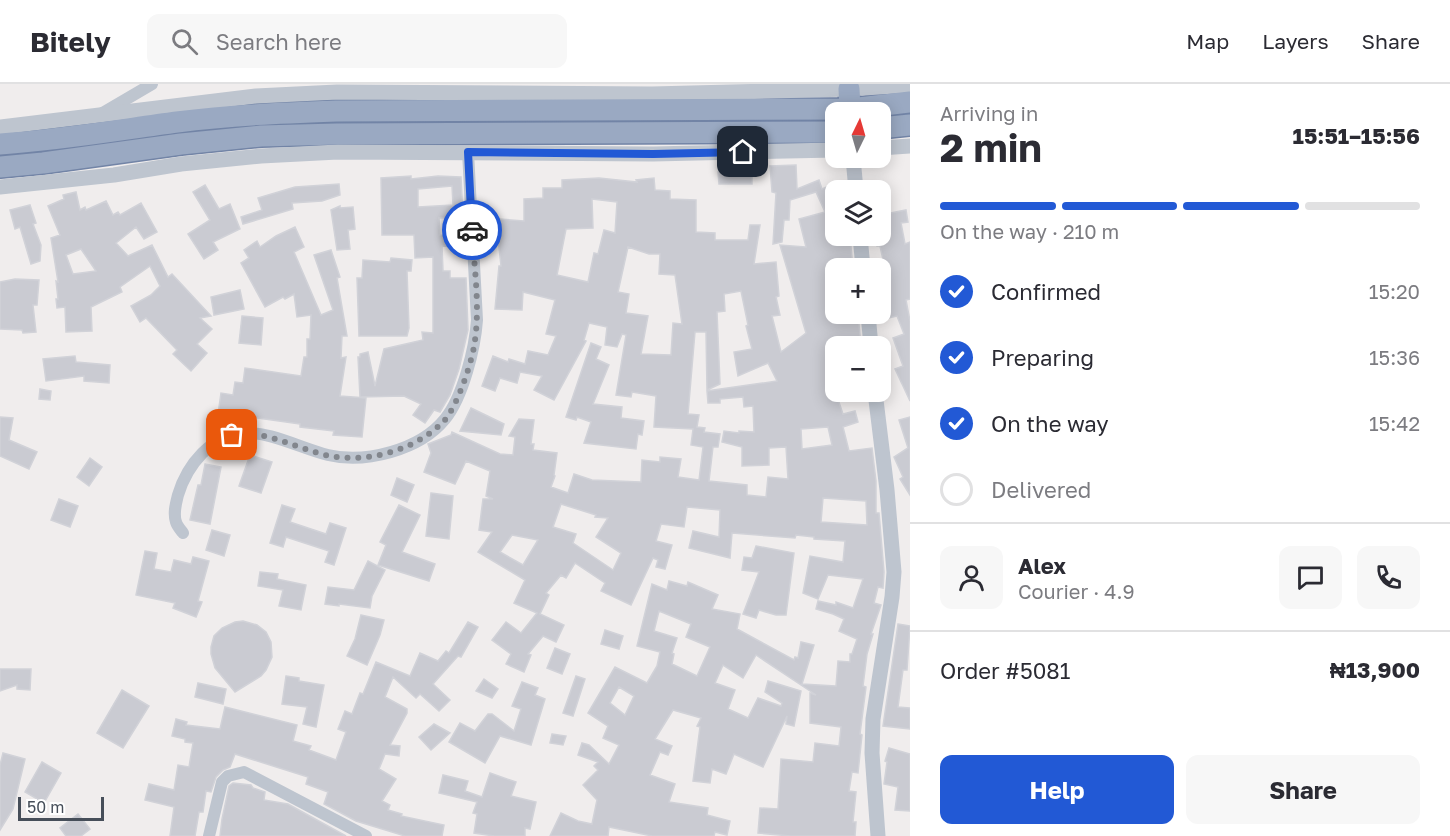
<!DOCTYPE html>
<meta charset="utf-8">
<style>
:root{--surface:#fff;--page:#f7f7f7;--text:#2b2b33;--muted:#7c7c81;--line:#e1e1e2;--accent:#2259d5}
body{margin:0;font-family:"Golos Text",sans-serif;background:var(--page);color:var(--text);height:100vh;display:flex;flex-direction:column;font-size:22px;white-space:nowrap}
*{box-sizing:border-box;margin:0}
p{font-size:20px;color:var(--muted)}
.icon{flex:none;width:33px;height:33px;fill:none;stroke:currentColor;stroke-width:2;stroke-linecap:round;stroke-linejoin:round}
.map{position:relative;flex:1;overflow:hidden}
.sheet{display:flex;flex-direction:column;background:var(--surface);width:540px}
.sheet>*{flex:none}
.needle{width:39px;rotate:5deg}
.buttons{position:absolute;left:825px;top:18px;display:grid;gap:12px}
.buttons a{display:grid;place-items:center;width:66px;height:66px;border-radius:12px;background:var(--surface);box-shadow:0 3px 15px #0003;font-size:30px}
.scale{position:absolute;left:18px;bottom:15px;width:86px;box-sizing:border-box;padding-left:6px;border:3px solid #464e59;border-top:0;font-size:16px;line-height:21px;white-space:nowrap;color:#464e59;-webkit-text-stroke:4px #fff;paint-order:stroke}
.pin{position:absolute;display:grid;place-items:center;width:51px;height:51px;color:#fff;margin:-26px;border-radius:12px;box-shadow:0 3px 9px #0006}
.courier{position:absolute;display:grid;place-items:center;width:60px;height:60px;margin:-30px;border:4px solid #2259d5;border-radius:50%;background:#fff;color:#222;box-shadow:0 2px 8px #0007}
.headline em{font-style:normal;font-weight:700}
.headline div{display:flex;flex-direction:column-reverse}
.headline{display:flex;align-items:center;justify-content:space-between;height:102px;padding:0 30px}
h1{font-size:39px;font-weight:700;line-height:45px}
.bar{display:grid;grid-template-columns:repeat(4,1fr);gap:9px 6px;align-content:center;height:72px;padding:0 30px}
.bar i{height:8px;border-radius:4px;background:var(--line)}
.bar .on{background:var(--accent)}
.bar p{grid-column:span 4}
.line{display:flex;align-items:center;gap:15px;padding:0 30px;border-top:2px solid var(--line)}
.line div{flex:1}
.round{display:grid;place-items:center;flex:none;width:63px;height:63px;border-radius:12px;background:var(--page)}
ol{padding:0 30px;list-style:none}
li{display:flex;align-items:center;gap:18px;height:66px}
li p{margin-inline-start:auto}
li .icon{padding:6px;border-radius:50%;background:var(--accent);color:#fff;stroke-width:4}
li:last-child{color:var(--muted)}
li i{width:33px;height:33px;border:3px solid var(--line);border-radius:50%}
.button{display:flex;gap:12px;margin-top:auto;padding:12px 30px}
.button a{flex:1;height:69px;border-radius:12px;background:var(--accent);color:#fff;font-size:24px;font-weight:700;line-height:69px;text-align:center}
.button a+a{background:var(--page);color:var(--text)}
header{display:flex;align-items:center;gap:36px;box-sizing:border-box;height:84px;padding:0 30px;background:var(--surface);border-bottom:2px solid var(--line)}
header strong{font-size:28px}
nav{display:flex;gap:33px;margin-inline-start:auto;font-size:21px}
.search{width:420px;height:54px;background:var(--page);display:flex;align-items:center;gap:15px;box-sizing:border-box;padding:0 21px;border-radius:12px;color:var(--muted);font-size:22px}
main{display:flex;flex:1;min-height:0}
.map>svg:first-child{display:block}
.building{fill:#cacbd2;stroke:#d1d2d8;stroke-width:1.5;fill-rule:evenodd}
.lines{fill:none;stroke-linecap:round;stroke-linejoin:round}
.trunk-casing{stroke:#7284a6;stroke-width:24}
.minor{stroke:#bec5cf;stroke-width:12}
.tertiary{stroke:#bec5cf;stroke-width:15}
.trunk{stroke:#9aa9c2;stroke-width:21}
.done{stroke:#82868d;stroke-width:6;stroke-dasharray:0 10.8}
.route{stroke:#2259d5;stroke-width:8}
</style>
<header>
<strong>Bitely</strong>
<div class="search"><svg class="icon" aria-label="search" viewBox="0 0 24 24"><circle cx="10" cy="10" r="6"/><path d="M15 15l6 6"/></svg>Search here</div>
<nav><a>Map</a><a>Layers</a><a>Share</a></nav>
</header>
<main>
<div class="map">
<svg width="910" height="752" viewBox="0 0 910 752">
<rect width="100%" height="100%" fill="#f0eded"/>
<g class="building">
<path d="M796 81 797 105 819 96 822 105 836 99V152H850L853 184H836V230H858L861 262H836V289H829L843 330 855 327 858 338 843 343 849 367 872 364 876 397V429H879L884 488 883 504 878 503 874 519 881 521 871 550H873L867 570 863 602 866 603 860 650 862 651 858 689 852 688 849 707 856 708 853 738H856L855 752H790L758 749 760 724 778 725 781 675 813 678 815 659 839 662 841 643 810 639V609L816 611 756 571 743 594 723 581 715 599 735 606 728 625 748 634 758 614 781 622 782 619 765 608 768 597 801 607 794 642 786 640 787 632 763 683 734 670 726 690 712 685 710 699 693 697 700 643 697 642 701 634 673 626 655 655 672 662 668 671 660 668 650 691 675 700 669 718 708 724 707 731 730 737 727 751 715 748 714 752H652L609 743 608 752H550L561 729 578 737 592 740 597 716 583 701 598 686 594 682 598 678 578 671 582 659 589 661 609 680 619 661 603 654 608 642 588 629 615 583 647 599 657 582 660 568 637 562 652 500 667 506 669 497 687 502 688 498 718 511 712 525 740 530 737 545 794 576 795 573 798 574 801 558 814 561 802 600 836 602 838 577 850 578V570H852L857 555 839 547 844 535 833 530 816 525 818 517 836 521V518L853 524 863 495 828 491 818 515 803 509 810 472 843 478 845 457 814 455V453L796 451 795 454 732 449 730 474 689 464 693 447 719 453 720 426 687 423 684 443 661 440 656 457 672 461 665 485 656 483 658 476 653 474 631 521 601 507 605 499 575 479 566 494 561 491 546 509 549 511 540 530 564 541 556 558 543 552 528 570 531 571 524 588 506 580 511 570 492 556 506 538 521 549 537 529 514 519 525 496 478 468 492 448 479 446 483 415H493L486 412 490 387 466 377 455 400 424 388 431 369 428 360 451 351 452 348 500 370 513 371 515 353 509 352 519 335 534 336 531 360H534L533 366 557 369 554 391 555 392 551 403 568 409 574 390 592 396 641 398 642 376 660 378V373L681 375 678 393 699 396 703 363 691 361 693 345 654 343 656 312 632 308 631 313 616 311 626 251 622 250 617 263 605 261 607 243 589 239 584 256 586 257 554 316 534 306 542 292 520 288 517 299 500 294 495 307 482 302 493 272 508 278 509 275 525 280 528 267 548 271 556 252 546 250 555 216 523 208 522 226 495 225 499 182H501L498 154 500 135 524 137V115L543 114V104H562V96L599 94 637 98 636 96 654 94 655 106 670 107V115L696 116V148L715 149V156H748L750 141H760L754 180 776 178 779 212 776 213 780 231 772 232 781 268 806 249 780 161 806 163 799 135 825 128 816 108 790 116 789 136H784L782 158 773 160 776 109 772 108 770 82ZM592 115 617 118 615 149 604 146 598 170 594 169 588 198 557 191 566 145 593 144ZM628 163 649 170H660L659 190 675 191 682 240 673 239 671 271 641 270 648 232 626 229 629 210 618 208ZM741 207 748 241 746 242 752 265 734 268 738 292 768 279 777 297 707 307 708 319H720V315L743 313 744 323 753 322 754 348 739 347V349L724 347 722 358 742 363V382L769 381V364L786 363 788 395 768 393 766 413 747 411V401L709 397 713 363H718L720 350 704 348 705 344 697 343 699 331 688 330 695 248H706L707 306 720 300 717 228 725 227 724 210ZM828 343 832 361 802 365 801 345ZM823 414 866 417 867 441 821 438ZM561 420 596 431 595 433 608 434 596 453 621 469 613 486 573 459 576 450 553 443ZM512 451 538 456 523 481 500 468ZM659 527 691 540 686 553 710 563 697 592 672 580 674 570 672 569 677 554 654 547ZM619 603 634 612 625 631 610 619Z"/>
<polygon points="718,88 752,88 752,100 719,100"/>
<path d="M411 92V95L438 92 461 93 463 133 439 134 440 151 464 152 465 163 442 162 443 187H450V194H466L468 246 459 285 450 311 440 328 434 326 425 339 413 331 421 320 404 312 360 313 358 273H360V270L368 268 375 302 384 265 423 256 422 248 433 249V173L415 174 414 151H382L381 94ZM452 102 453 121 418 123V105Z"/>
<polygon points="339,100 340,111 322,117 292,119 293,125 243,140 241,133 262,126 258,114 295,103"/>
<polygon points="205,101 219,125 230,120 240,145 213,158 218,166 204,175 188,150 210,136 193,108"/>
<path d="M76 108 80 126 85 123 86 126 106 117 113 131 118 128 120 131 141 119 157 148 144 155 136 143 116 159 128 172 152 161 168 193 172 190 211 232 200 234 212 245 197 260 207 269 191 287 173 270 177 266 146 234 140 238 131 222 151 211 160 202 150 182 120 203 122 208 91 223 92 247 66 248 65 223 57 224 56 215H58L56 197 58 198 51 154 60 151 48 122 64 115 63 111ZM81 165 96 187 73 190 66 171Z"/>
<polygon points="30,121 36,139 33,140 41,161 40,177 31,180 20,143 15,145 10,126"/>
<polygon points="340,122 340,124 353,123 355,145 348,146 350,165 337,166 331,126"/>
<polygon points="906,126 908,138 901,139 905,160 910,158 910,215 906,216 910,237 910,317 895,285 903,282 893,254 904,250 897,232 888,234 886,224 888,224 884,210 890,208 880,162 877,162 875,152 880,152 880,131"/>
<polygon points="295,143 304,163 294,168 321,231 333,226 314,171 331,166 340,193 337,194 347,252 342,252 341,274 346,273 340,312 366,314 362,353 333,351 334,347 300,343 300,340 230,330 226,345 216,344 221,309 233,311 235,298 243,299 245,284 301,292 304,273 307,273 307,255 310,255 311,231 297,233 294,210 285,215 283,213 265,223 241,179 249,174 244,166 257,157 260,163 276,152"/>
<polygon points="391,174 412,176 411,187 407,187 409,244 407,252 359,252 357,194 362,194 363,176 390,178"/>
<polygon points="15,195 39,196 37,221 33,221 36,248 23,249 22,246 0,245 0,198"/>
<polygon points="240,206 244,225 214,231 211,213"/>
<polygon points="242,232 263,234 261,261 239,259"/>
<polygon points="591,259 601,263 596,275 609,281 593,320 622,323 621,334 644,337 642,351 638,350 636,365 584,359 591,338 577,333 576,336 566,333"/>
<polygon points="75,272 76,278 110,281 109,299 84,297 84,292 46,297 43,275"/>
<polygon points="40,305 51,307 50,316 39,315"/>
<polygon points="471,324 504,340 501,351 460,347"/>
<polygon points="0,333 13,334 9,356 37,368 29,385 0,372"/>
<polygon points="910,333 910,411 900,395 903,393 894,373 908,364 899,336"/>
<polygon points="250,371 272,378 261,409 239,402"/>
<polygon points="90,374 102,383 89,402 77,393"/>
<polygon points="205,380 221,383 210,440 190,436 198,401 201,401"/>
<polygon points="397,394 414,401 407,418 391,411"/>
<polygon points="431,409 453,412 449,455 426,452"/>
<polygon points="59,415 78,422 70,443 51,436"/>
<polygon points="282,421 295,425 290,438 326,450 330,439 346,444 334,481 325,478 329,467 286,453 283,463 270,459"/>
<polygon points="399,421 420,431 402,468 435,480 429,497 378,481 386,461 380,458"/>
<polygon points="212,446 230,451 224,472 206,466"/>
<polygon points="756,462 794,469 786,531 776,531 759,526 756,534 743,530 759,488 742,486 744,473 752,474"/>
<polygon points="145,467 157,469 154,485 171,488 174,476 191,480 193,473 209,477 198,517 202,518 196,533 173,524 175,519 136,511"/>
<polygon points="368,477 385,486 372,512 370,524 339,520 339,522 325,520 328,503 354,506"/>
<polygon points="260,488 278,490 277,495 306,501 301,526 279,522 283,506 258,502"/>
<polygon points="361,531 384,536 380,551 367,581 347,572 355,555"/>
<polygon points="243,537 257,541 266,548 271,558 272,573 266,586 261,592 235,608 215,584 211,570 211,563 214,552 222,544 235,538"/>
<polygon points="468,538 478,543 461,573 458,572 433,600 450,616 439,627 420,610 416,614 393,593 385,613 407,625 407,629 390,661 400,662 399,672 385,670 379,685 396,695 382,717 390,721 388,726 402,730 401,732 444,741 442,752 405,752 356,737 324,720 328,708 306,700 308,693 235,670 230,683 223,686 216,693 211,708 206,707 203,728 199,728 195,752 170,752 174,723 145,716 149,700 174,706 178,681 189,683 193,659 185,658 185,655 172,652 176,635 187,638 186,641 220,645 225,623 297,641 293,657 311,662 309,666 336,676 346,648 338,645 345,627 352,630 360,609 363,610 376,578 410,592 420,569 438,577 446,567 449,569"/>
<polygon points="898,540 910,542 907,586 903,586 898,623 910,624 910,645 883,642"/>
<polygon points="605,546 623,552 619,565 601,560"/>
<polygon points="555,564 570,570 562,590 547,584"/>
<polygon points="0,585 31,585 30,606 17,605 17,601 0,607"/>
<polygon points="286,592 299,594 299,597 324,601 316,643 303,640 307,623 282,620"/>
<polygon points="576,592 585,595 573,632 563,629"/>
<polygon points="484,595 498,605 492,614 476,607"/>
<polygon points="522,598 538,604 535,611 545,615 531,661 500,652 485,679 449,658 460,639 475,647 488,630 492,630 514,647 521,625 512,622"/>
<polygon points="198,599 226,605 223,620 195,613"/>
<polygon points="122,606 149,622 123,664 97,649"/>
<polygon points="434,640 450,649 431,666 419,653"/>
<polygon points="552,650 566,652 563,661 550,659"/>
<polygon points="889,664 910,670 910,727 895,726 898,703 884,700 887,678 885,677"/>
<polygon points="3,669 25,675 13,725 0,746 0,681"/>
<polygon points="42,678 61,689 44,719 25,708"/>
<polygon points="490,689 516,698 511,712 536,718 530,745 525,744 525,752 494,752 474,749 477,730 473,729 477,718 439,709 443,691 468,697 465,707 482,713"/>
<polygon points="233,699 251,701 253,704 265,708 264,716 288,720 346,752 220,752 222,735 229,702"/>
<polygon points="78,730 90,745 81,752 66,752 60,744"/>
</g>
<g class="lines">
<defs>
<g id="trunk">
<polyline points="849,5 850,25"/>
<polyline points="880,44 910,41"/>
<path d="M0 60C60 56 118 46 177 38 230 31 283 29 336 27L850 25 910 18"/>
<polyline points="0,83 43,79 181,60 261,52 337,50 836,48"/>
</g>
</defs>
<use href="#trunk" class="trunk-casing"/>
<g class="minor">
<polyline points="101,30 152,0"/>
<path d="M183 449C181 446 177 442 176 438 173 429 176 419 178 411 187 381 211 351 244 349 269 347 303 365 328 371 365 380 420 366 445 335 463 313 475 264 477 236L468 68"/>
<polyline points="209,752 222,698 228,692 244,688 366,752"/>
</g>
<g class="tertiary">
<polyline points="0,43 256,12 337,8 652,10 849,5 910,1"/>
<polyline points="880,64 910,62"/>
<polyline points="853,74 856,106"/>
<polyline points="0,103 114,91 181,80 261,72 338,68 653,70 836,66"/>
<polyline points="860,152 863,184"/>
<polyline points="868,230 871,262"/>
<polyline points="875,308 887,406 894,488 892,513 873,635 872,669 878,752"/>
</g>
<use href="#trunk" class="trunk"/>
</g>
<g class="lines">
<path class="done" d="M232 351C266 345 296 365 330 372 369 379 416 366 444 337 457 323 473 276 475 256 480 220 474 182 472 146"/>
<polyline class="route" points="472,146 468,68 653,70 743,68"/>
</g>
</svg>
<div class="buttons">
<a><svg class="needle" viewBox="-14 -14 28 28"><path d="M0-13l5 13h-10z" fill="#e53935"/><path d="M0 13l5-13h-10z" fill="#7c7c81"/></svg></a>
<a><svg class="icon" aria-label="layers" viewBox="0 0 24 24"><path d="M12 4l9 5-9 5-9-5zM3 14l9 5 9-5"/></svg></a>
<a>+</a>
<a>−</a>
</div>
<div class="scale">50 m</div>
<div class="pin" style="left:232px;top:351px;background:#ea580c"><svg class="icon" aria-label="bag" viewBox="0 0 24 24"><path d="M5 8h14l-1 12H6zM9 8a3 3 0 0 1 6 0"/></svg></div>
<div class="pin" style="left:743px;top:68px;background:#1f2937"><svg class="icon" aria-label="home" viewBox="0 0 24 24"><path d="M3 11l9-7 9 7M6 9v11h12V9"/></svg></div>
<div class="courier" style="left:472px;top:146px"><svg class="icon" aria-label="car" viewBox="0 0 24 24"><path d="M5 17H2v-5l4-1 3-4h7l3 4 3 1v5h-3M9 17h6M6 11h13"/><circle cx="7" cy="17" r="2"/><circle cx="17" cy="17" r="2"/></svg></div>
</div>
<section class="sheet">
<div class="headline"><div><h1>2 min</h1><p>Arriving in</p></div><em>15:51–15:56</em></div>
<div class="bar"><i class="on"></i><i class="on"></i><i class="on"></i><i></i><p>On the way · 210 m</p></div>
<ol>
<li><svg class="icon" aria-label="check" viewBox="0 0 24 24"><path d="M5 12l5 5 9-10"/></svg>Confirmed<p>15:20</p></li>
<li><svg class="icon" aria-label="check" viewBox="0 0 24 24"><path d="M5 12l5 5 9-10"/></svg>Preparing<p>15:36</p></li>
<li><svg class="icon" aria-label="check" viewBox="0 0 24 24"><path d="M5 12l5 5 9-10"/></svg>On the way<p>15:42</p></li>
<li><i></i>Delivered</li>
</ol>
<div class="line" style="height:108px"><a class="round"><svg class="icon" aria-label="person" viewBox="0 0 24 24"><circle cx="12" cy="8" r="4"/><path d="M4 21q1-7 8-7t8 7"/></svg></a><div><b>Alex</b><p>Courier · 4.9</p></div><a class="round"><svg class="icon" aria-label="chat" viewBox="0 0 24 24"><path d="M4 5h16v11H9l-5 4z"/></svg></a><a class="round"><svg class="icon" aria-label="phone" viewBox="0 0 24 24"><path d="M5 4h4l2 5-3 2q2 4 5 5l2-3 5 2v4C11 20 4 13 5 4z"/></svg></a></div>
<div class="line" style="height:78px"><div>Order #5081</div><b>₦13,900</b></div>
<div class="button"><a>Help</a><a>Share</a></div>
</section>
</main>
